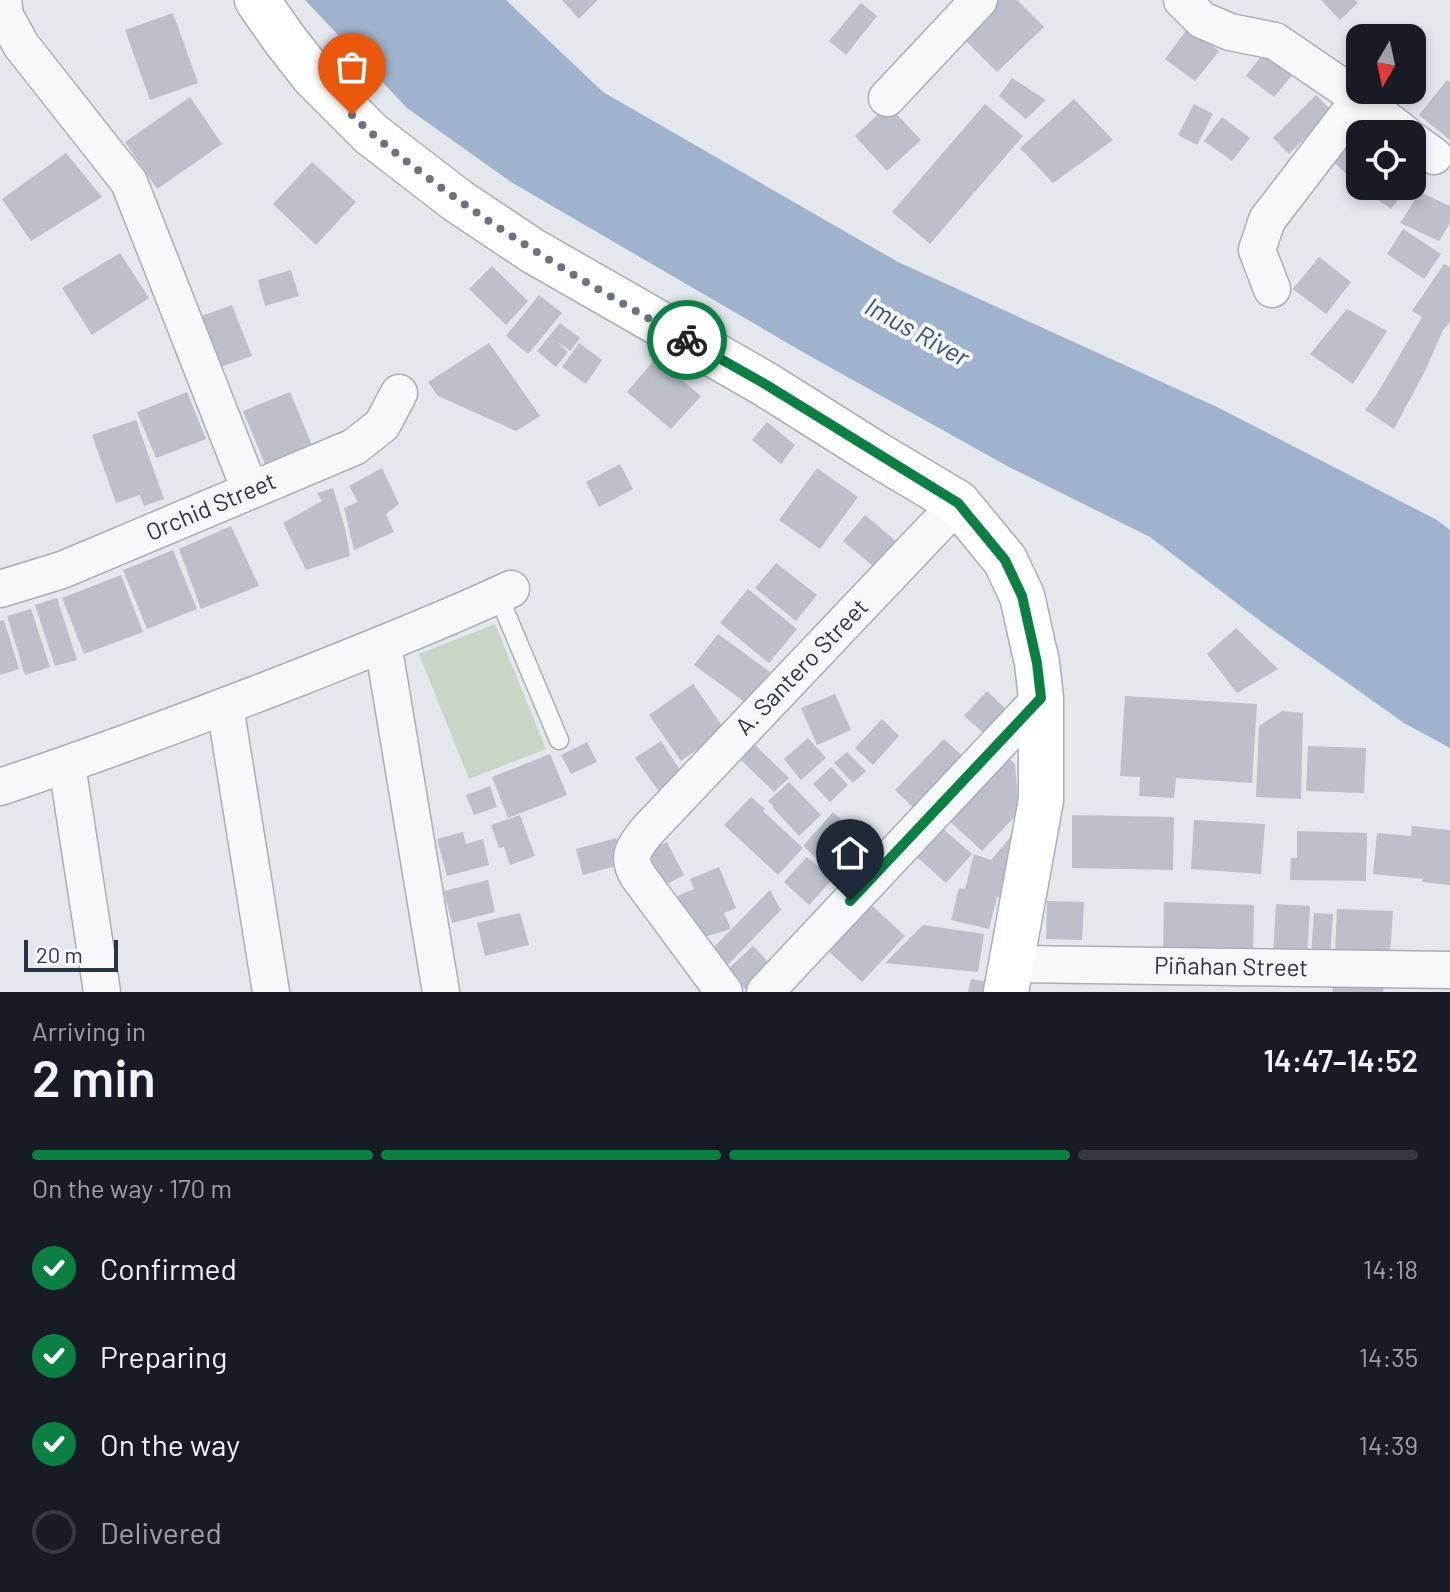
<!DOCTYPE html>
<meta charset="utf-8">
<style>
:root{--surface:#171b24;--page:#20242c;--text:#f1f3f6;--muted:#9ea1a6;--line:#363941;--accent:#0b8043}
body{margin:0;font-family:Barlow,sans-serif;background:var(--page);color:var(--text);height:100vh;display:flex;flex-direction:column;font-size:30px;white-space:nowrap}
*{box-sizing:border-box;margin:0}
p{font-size:26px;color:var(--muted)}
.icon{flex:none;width:44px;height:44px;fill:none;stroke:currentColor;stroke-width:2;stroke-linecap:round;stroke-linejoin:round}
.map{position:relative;height:992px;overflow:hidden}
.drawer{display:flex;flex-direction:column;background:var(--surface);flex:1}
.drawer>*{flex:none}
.needle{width:52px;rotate:189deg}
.tools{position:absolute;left:1346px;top:24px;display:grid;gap:16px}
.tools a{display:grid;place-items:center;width:80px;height:80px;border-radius:16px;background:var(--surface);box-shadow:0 4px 12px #0003;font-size:40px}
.scale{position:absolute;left:24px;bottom:20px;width:94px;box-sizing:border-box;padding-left:8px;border:4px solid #2b3445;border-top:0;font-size:22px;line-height:28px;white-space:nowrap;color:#2b3445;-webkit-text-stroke:6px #f4f6f9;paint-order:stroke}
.pin{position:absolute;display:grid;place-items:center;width:68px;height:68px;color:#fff;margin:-82px -34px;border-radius:50% 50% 50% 0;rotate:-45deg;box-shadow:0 0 8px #0007}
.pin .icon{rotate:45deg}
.courier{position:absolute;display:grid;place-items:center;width:80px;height:80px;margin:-40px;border:6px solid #0b8043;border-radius:50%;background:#fff;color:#222;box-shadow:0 2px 10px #0007}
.summary em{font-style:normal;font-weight:600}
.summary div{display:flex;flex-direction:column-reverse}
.summary{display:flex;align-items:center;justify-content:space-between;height:136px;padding:0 32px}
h1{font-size:52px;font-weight:600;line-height:60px}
.bar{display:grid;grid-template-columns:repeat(4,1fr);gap:12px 8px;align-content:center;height:96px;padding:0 32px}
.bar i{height:10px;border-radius:6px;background:var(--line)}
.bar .current{background:var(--accent)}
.bar p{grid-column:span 4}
ol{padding:0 32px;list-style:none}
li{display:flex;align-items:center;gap:24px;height:88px}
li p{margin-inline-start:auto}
li .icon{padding:8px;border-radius:50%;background:var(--accent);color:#fff;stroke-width:4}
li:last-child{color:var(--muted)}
li i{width:44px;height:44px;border:4px solid var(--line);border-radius:50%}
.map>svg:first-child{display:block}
.green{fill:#c9d6c5}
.water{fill:#9fb4cc}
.building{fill:#bbc0ca}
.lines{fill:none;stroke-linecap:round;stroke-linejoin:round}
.service-casing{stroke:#a9aeb7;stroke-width:21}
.minor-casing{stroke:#a9aeb7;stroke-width:39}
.secondary-casing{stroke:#a9aeb7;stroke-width:47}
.service{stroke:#f7f8fa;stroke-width:18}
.minor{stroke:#f7f8fa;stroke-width:36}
.secondary{stroke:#fff;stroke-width:44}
.done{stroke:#6c737f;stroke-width:8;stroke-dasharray:0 14.4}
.route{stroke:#0b8043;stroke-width:10}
.labels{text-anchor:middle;stroke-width:8;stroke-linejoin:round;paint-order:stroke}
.street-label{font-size:24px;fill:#2b3445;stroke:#f4f6f9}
.water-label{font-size:26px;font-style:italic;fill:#34527a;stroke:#f4f6f9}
</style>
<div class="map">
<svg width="1450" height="992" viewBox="0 0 1450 992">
<rect width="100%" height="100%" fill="#e4e7ec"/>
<polygon class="green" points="495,624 546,749 469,779 419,654"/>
<polygon class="water" points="305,0 506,0 603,92 898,262 1217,407 1437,520 1450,530 1450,748 1404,723 1263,623 1150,537 1009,467 808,355 511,182 407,108"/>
<g class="building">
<polygon points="562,0 598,0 579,19"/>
<polygon points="987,0 1017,0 1044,27 997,72 956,31"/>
<polygon points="1321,0 1355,0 1358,3 1340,20"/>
<polygon points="861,3 877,16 846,55 829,41"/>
<polygon points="173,13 198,83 150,100 125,30"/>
<polygon points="1188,28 1219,51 1195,81 1165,59"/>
<polygon points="1265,51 1294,73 1274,97 1246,76"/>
<polygon points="1012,78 1046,100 1026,119 999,96"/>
<polygon points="1447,80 1450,82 1450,140 1419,115"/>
<polygon points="1316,95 1332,111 1289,154 1273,138"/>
<polygon points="190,97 222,144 157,189 125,142"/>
<polygon points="1074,99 1113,140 1053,183 1020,148"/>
<polygon points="985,104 1023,136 930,244 892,212"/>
<polygon points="1194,104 1213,114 1197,145 1178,135"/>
<polygon points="888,105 921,140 887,171 855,136"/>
<polygon points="1222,117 1250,138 1232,161 1204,141"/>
<polygon points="1358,129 1363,134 1360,134 1360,166 1350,177 1329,158"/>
<polygon points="66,153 102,197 31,241 2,199"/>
<polygon points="312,162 356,202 316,245 273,204"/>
<polygon points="1363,186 1409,186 1391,209 1362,188"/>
<polygon points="1420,192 1450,206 1450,223 1439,241 1400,223"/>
<polygon points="1403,229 1441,254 1424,279 1387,254"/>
<polygon points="120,253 149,298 92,335 62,288"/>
<polygon points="1319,257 1351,282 1326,314 1293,289"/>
<polygon points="1444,264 1450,267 1450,322 1443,330 1425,371 1394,429 1365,410 1377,394 1422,317 1412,311"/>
<polygon points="492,266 528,301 506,325 469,289"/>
<polygon points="291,270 299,296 265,306 258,280"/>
<polygon points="539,295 562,313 528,354 506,336"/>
<polygon points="232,305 252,356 212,370 193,319"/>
<polygon points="1347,309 1387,331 1353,384 1310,354"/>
<polygon points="560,323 580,338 570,351 556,341 568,352 556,367 537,351"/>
<polygon points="489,343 540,416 516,431 438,396 428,382"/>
<polygon points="579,343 602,360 586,384 562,367"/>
<polygon points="656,358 701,396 671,429 627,392"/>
<polygon points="187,392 206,439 156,458 137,412"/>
<polygon points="290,392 312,445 265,464 243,411"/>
<polygon points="136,420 164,499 144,506 140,495 116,503 92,435"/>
<polygon points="767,422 795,445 781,464 752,440"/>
<polygon points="620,464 633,489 599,507 586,482"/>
<polygon points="382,468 399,504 386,514 394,532 354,550 344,508 358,502 349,486"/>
<polygon points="817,468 858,497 820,549 779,520"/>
<polygon points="333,488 345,528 350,556 306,570 283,523 322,501 317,493"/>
<polygon points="865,515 902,546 880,572 843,541"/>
<polygon points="231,526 259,586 201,609 179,549"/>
<polygon points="173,550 197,609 147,629 123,570"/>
<polygon points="776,563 817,595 796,621 755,588"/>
<polygon points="121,575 143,632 84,654 62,598"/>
<polygon points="748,589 797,629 769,663 720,623"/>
<polygon points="57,598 77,660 55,666 35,605"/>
<polygon points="31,609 50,667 25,675 7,616"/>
<polygon points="4,620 19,669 0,675 0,621"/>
<polygon points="1236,628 1278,669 1237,693 1207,654"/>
<polygon points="718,634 770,672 746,703 694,665"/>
<polygon points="693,684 725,730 681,761 649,715"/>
<polygon points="987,691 1010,713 988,737 964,716"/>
<polygon points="835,694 851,730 817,745 801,708"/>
<polygon points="1125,696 1257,704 1252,783 1176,778 1174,798 1139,796 1140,777 1120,776"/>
<polygon points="1282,711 1303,713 1301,799 1256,797 1259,726"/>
<polygon points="882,719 899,736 873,765 855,748"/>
<polygon points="808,738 826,758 801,780 784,759"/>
<polygon points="944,739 969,762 919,813 895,790"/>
<polygon points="661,741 684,776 660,793 635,758"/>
<polygon points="587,742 597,762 571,774 561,755"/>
<polygon points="755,745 789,778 774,792 741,760"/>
<polygon points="1308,746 1366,748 1364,793 1306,791"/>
<polygon points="1001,751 1015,764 1019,812 982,851 941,813"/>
<polygon points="847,752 866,771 853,783 834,763"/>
<polygon points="550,754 567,795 508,818 492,777"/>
<polygon points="831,767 848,785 830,802 813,784"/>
<polygon points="789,782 821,815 799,836 773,808 774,807 768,801"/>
<polygon points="490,786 497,807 474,815 466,795"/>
<polygon points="751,797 765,809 763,811 803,848 778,875 724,825"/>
<polygon points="833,812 855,832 825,866 803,846"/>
<polygon points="520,815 535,856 510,865 504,847 499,848 491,825"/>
<polygon points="1072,815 1174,817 1173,870 1072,868"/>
<polygon points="1194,820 1265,824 1261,874 1191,869"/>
<polygon points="934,821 972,854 946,883 908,849"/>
<polygon points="1412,826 1450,830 1450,885 1422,882 1423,879 1373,874 1377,833 1411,836"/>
<polygon points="1019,827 1002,898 997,897 989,929 951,920 959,888 965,889 974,854 991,860"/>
<polygon points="1297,831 1367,833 1366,881 1290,880 1291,858 1297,858"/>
<polygon points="463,832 466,844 483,839 489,865 447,876 437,839"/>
<polygon points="616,838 623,864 583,875 576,849"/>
<polygon points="667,842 684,875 662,887 644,853"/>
<polygon points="807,857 833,879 809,905 784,882"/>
<polygon points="719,867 736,908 724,913 731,929 694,940 670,899 694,889 690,879"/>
<polygon points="488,880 495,912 452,923 444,891"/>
<polygon points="770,890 781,910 720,973 713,948"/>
<polygon points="867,901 905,936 862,982 824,947"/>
<polygon points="1047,901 1084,902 1082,940 1046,939"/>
<polygon points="1164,902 1254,905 1253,953 1163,950"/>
<polygon points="1276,904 1310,906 1307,957 1273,955"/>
<polygon points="1337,909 1393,911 1390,955 1335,952"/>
<polygon points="520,913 529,945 485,956 477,923"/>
<polygon points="1314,913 1333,914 1330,957 1311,956"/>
<polygon points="923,925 984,934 978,972 885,963"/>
<polygon points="753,946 776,970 748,992 727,970"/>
<polygon points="971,979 987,982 985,992 968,992"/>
<polygon points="1333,984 1384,987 1383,992 1333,992"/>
</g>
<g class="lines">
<defs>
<polyline id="service" points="498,595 559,740"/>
<g id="minor">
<polyline points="3,0 5,16 21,45 129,182 250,490"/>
<polyline points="1182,0 1202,20 1230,32 1275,41 1360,99 1405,134"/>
<polyline points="887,98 979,0"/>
<polyline points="1412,140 1434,156"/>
<polyline points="1272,289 1257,250 1267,220 1360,99"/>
<polyline points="0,589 62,570 354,447 382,425 399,393"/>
<polyline points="383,644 441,992"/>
<polyline points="225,706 271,992"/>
<polyline points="67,765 102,992"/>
<path d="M0 787C102 753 203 715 303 676 373 648 443 621 511 589"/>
<polyline points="1012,964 1450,970"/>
<path d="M724 992 638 876C626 856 634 848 647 831L958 503"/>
<polyline points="765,992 1041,698"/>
</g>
<polyline id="secondary" points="257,0 285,40 314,77 371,134 458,201 533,251 765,384 876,454 958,503 1005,560 1022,596 1037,663 1041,698 1041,800 1006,992"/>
</defs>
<use href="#service" class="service-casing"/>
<use href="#minor" class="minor-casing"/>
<use href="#secondary" class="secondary-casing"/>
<use href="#service" class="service"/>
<use href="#minor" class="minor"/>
<use href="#secondary" class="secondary"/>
</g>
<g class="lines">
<path class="done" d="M352 115C374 137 398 155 423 174 506 237 596 289 687 340"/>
<polyline class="route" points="687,340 765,384 958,503 1005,560 1022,596 1037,663 1041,698 850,901"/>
</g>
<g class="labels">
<g class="street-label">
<text transform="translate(211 507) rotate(-23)" y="8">Orchid Street</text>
<text transform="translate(802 667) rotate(-46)" y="8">A. Santero Street</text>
<text transform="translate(1231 967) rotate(1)" y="8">Piñahan Street</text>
</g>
<g class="water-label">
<text transform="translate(917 332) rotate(29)" y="9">Imus River</text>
</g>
</g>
</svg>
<div class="tools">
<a><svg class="needle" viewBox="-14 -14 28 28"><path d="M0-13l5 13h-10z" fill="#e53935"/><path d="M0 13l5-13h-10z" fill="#9ea1a6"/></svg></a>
<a><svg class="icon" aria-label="locate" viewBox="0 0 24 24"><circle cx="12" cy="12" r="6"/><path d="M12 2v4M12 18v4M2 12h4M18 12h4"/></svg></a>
</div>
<div class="scale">20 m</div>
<div class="pin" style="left:352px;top:115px;background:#ea580c"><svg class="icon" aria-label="bag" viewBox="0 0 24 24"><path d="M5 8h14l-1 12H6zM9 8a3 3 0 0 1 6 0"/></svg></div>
<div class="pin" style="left:850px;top:901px;background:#1f2937"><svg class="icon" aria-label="home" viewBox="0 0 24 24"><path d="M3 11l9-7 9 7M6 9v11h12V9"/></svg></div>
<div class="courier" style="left:687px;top:340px"><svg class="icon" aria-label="bike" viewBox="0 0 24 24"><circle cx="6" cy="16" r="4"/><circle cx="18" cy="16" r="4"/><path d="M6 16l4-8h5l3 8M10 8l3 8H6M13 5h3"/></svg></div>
</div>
<section class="drawer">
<div class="summary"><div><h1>2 min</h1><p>Arriving in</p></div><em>14:47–14:52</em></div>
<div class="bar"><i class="current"></i><i class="current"></i><i class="current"></i><i></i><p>On the way · 170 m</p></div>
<ol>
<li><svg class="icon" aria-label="check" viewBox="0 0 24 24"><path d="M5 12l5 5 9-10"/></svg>Confirmed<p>14:18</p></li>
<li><svg class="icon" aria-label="check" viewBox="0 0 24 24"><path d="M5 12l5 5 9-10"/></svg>Preparing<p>14:35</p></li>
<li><svg class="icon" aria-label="check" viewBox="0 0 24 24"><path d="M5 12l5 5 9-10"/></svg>On the way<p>14:39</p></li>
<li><i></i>Delivered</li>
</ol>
</section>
